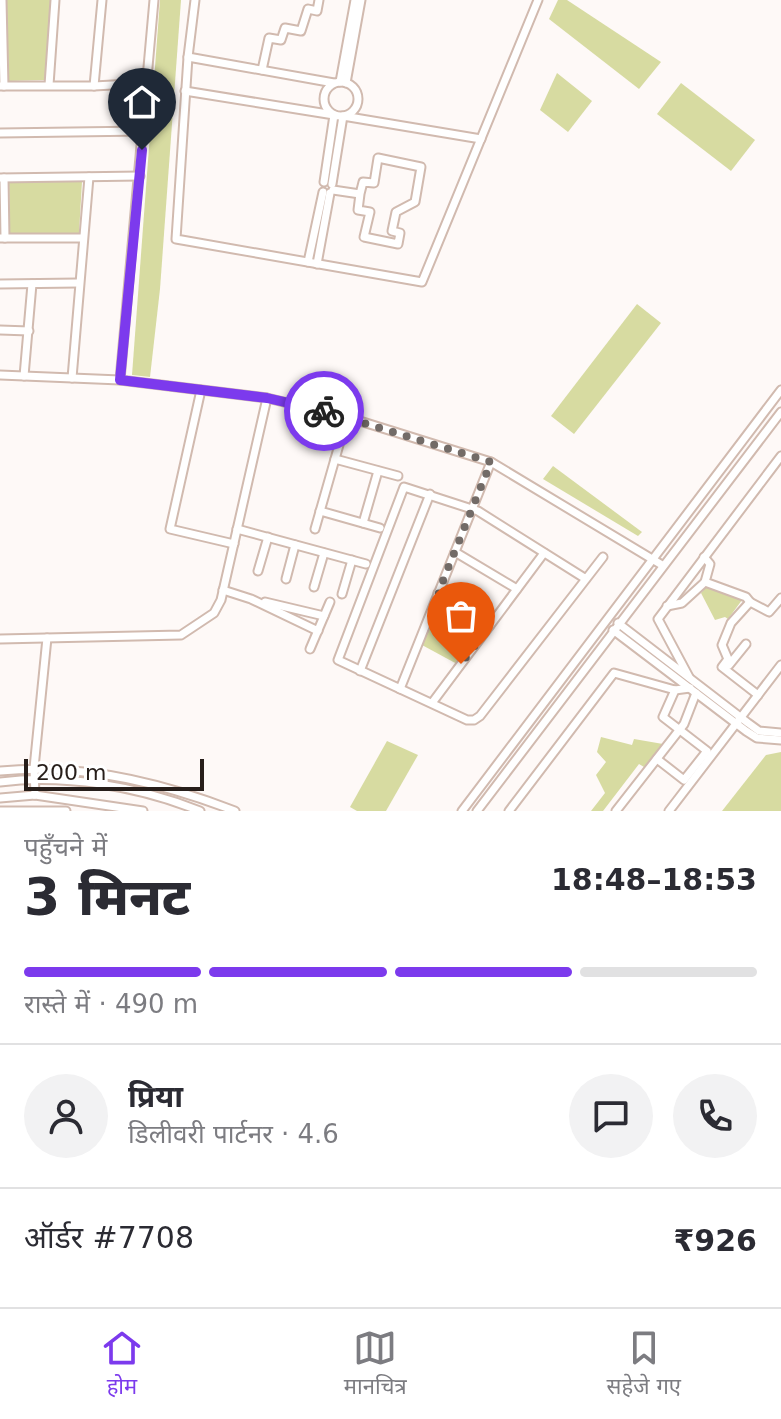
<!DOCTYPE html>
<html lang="hi">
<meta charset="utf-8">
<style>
:root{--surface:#fff;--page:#f2f2f3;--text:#2b2b33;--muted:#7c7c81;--line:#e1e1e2;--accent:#7c3aed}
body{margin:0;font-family:"DejaVu Sans","Noto Sans Devanagari",sans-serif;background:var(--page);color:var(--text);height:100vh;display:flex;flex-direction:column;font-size:30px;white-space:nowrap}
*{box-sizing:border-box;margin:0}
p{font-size:26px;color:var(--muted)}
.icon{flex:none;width:44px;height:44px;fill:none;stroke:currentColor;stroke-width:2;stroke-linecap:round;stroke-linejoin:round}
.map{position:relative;height:811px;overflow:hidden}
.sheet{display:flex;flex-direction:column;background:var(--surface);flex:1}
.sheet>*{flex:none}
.scale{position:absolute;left:24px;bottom:20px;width:180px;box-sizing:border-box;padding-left:8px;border:4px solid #271e1a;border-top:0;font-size:22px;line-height:28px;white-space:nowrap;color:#271e1a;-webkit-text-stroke:6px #fff;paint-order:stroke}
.pin{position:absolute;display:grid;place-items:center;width:68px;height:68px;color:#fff;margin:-82px -34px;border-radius:50% 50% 50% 0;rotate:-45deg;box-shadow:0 0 8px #0007}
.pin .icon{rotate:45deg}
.courier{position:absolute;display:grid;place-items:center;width:80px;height:80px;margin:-40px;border:6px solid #7c3aed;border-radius:50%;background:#fff;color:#222;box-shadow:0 2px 10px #0007}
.head em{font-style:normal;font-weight:800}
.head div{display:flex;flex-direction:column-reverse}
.head{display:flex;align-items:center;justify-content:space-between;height:136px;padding:0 24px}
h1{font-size:52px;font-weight:800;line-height:60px}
.bar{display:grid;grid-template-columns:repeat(4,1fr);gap:12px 8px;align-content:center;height:96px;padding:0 24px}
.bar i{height:10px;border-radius:6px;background:var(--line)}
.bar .selected{background:var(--accent)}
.bar p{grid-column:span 4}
.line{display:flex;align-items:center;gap:20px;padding:0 24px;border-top:2px solid var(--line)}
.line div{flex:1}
.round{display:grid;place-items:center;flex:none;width:84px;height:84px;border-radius:42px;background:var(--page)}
.dock{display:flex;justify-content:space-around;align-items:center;height:112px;border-top:2px solid var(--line);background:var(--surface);font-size:22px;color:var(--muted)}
.dock a{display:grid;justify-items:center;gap:4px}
.dock .selected{color:var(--accent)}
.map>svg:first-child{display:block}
.green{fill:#d7dba1}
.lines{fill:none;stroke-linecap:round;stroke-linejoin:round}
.minor-casing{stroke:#d1baaf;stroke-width:11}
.minor{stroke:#fff;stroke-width:7}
.done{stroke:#726b67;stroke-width:8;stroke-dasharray:0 14.4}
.route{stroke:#7c3aed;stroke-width:10}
</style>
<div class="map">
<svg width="781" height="811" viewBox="0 0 781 811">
<rect width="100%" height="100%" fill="#fef9f7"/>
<g class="green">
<polygon points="6,0 52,0 47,80 9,81"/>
<polygon points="160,0 181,0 160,289 150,377 132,375"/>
<polygon points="558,0 567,0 661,62 639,89 549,19"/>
<polygon points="557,73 592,101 568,132 540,110"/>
<polygon points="681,83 755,140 731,171 657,114"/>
<polygon points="9,181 82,182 79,233 10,234"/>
<polygon points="637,304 661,323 574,434 551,416"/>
<polygon points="553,466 642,532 638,536 543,479"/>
<polygon points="707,586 742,600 728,619 725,617 715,620 701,593"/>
<polygon points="439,602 481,628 457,664 422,645"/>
<polygon points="601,737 632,745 634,739 663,744 644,767 639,764 603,811 591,811 605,793 596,775 606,762 597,752"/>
<polygon points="387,741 418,755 386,811 357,811 350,807"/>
<polygon points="781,752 781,811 722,811 766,755"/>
</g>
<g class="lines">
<defs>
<g id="minor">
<polyline points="2,0 4,86"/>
<polyline points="195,0 188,57 176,239 422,282 538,0"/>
<polyline points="188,57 334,83"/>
<polyline points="262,70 269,38 281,40 285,28 301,31 308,9 317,11 319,0"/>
<circle cx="341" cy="99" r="17"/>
<polyline points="340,82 355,0"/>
<polyline points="346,83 361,0"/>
<polyline points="49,85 55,0"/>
<polyline points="0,86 94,86 149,83"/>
<polyline points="94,86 102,0"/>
<polyline points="185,91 334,115 324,182"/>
<polyline points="0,133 144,131"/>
<polyline points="0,178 140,176"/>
<polyline points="4,178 5,238"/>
<polyline points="332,184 343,116 481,139"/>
<polyline points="333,190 360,194 358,210 370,212 364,237 398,244 400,233 392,231 396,212 415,202 421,167 378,158 374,183 363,182 360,194"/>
<polyline points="0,238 83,238"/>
<polyline points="308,262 323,192"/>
<polyline points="317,264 330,193"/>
<polyline points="0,284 78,283"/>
<polyline points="0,330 29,331"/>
<polyline points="0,375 120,380 267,398 347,417 491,462 662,565"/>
<polyline points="24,376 32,284"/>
<polyline points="72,378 89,177"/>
<polyline points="120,380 154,0"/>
<polyline points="201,390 170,529 234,544"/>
<polyline points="335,459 398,476"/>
<polyline points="320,511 380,528"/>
<polyline points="363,523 378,471"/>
<polyline points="237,529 366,564"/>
<polyline points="315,529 347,417"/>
<polyline points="455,552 517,589"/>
<polyline points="704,557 710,564 705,582 746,597 750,602"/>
<polyline points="258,571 268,537"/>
<polyline points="286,579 295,545"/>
<polyline points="586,579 478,511 404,487 338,660 467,720 474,720 480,716 603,557"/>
<polyline points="314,587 324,553"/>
<polyline points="223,590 251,599 318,631"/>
<polyline points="438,593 490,625"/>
<polyline points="342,594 352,560"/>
<polyline points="265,602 324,616"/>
<polyline points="667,606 682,603 705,582"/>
<polyline points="618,623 748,723 759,731 781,733"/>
<polyline points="613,630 746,731 757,738 781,740"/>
<polyline points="0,639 181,635 214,613 221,600 267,398"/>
<polyline points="310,649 330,602"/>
<polyline points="729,665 746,644"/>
<polyline points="360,671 430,494"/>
<polyline points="689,677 658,619 781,456"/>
<polyline points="400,689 491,462"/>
<polyline points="758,695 722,667 728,659 722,645 731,623 750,602 769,612 781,598"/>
<polyline points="432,703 544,553"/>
<polyline points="657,759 684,780 707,751 663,717 675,690"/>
<path d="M0 771C79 763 161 782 235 811"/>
<path d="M0 782C65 774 138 786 200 811"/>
<polyline points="35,795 34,768 47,638"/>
<polyline points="0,798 35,795 143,811"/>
<polyline points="0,811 66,811"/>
<polyline points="462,811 781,390"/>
<polyline points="477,811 781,412"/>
<polyline points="509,811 614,673 675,690 690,688"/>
<polyline points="616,811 684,724 696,693"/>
<polyline points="669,811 781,665"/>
</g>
</defs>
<use href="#minor" class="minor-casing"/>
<use href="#minor" class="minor"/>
</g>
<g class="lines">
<polyline class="done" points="324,411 491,462 438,593 490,625 461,664"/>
<polyline class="route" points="142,150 120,380 267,398 324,411"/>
</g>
</svg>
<div class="scale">200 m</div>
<div class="pin" style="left:461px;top:664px;background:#ea580c"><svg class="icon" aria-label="bag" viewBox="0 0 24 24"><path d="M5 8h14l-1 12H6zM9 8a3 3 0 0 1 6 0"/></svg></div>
<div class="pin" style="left:142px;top:150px;background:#1f2937"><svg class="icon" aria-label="home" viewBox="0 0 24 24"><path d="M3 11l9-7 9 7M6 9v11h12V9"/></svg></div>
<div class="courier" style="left:324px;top:411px"><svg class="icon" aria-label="bike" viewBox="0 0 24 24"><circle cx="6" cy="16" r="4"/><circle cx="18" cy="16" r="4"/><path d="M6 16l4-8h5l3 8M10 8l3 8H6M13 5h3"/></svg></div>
</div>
<section class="sheet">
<div class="head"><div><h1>3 मिनट</h1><p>पहुँचने में</p></div><em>18:48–18:53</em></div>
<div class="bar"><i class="selected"></i><i class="selected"></i><i class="selected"></i><i></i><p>रास्ते में · 490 m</p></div>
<div class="line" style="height:144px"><a class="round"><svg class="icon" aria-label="person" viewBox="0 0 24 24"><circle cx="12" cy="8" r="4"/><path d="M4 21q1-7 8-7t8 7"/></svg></a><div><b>प्रिया</b><p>डिलीवरी पार्टनर · 4.6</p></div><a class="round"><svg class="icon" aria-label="chat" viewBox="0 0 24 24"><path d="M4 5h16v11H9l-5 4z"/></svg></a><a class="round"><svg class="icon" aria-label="phone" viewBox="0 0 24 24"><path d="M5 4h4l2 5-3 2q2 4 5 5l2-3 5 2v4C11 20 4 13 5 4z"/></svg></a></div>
<div class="line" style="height:104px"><div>ऑर्डर #7708</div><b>₹926</b></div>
</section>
<nav class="dock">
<a class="selected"><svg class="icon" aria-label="home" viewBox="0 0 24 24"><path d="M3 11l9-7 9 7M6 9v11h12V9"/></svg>होम</a>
<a><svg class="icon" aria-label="map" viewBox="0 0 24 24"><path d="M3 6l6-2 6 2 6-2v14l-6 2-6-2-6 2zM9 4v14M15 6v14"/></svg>मानचित्र</a>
<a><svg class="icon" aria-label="saved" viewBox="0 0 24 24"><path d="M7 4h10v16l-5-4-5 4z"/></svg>सहेजे गए</a>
</nav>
